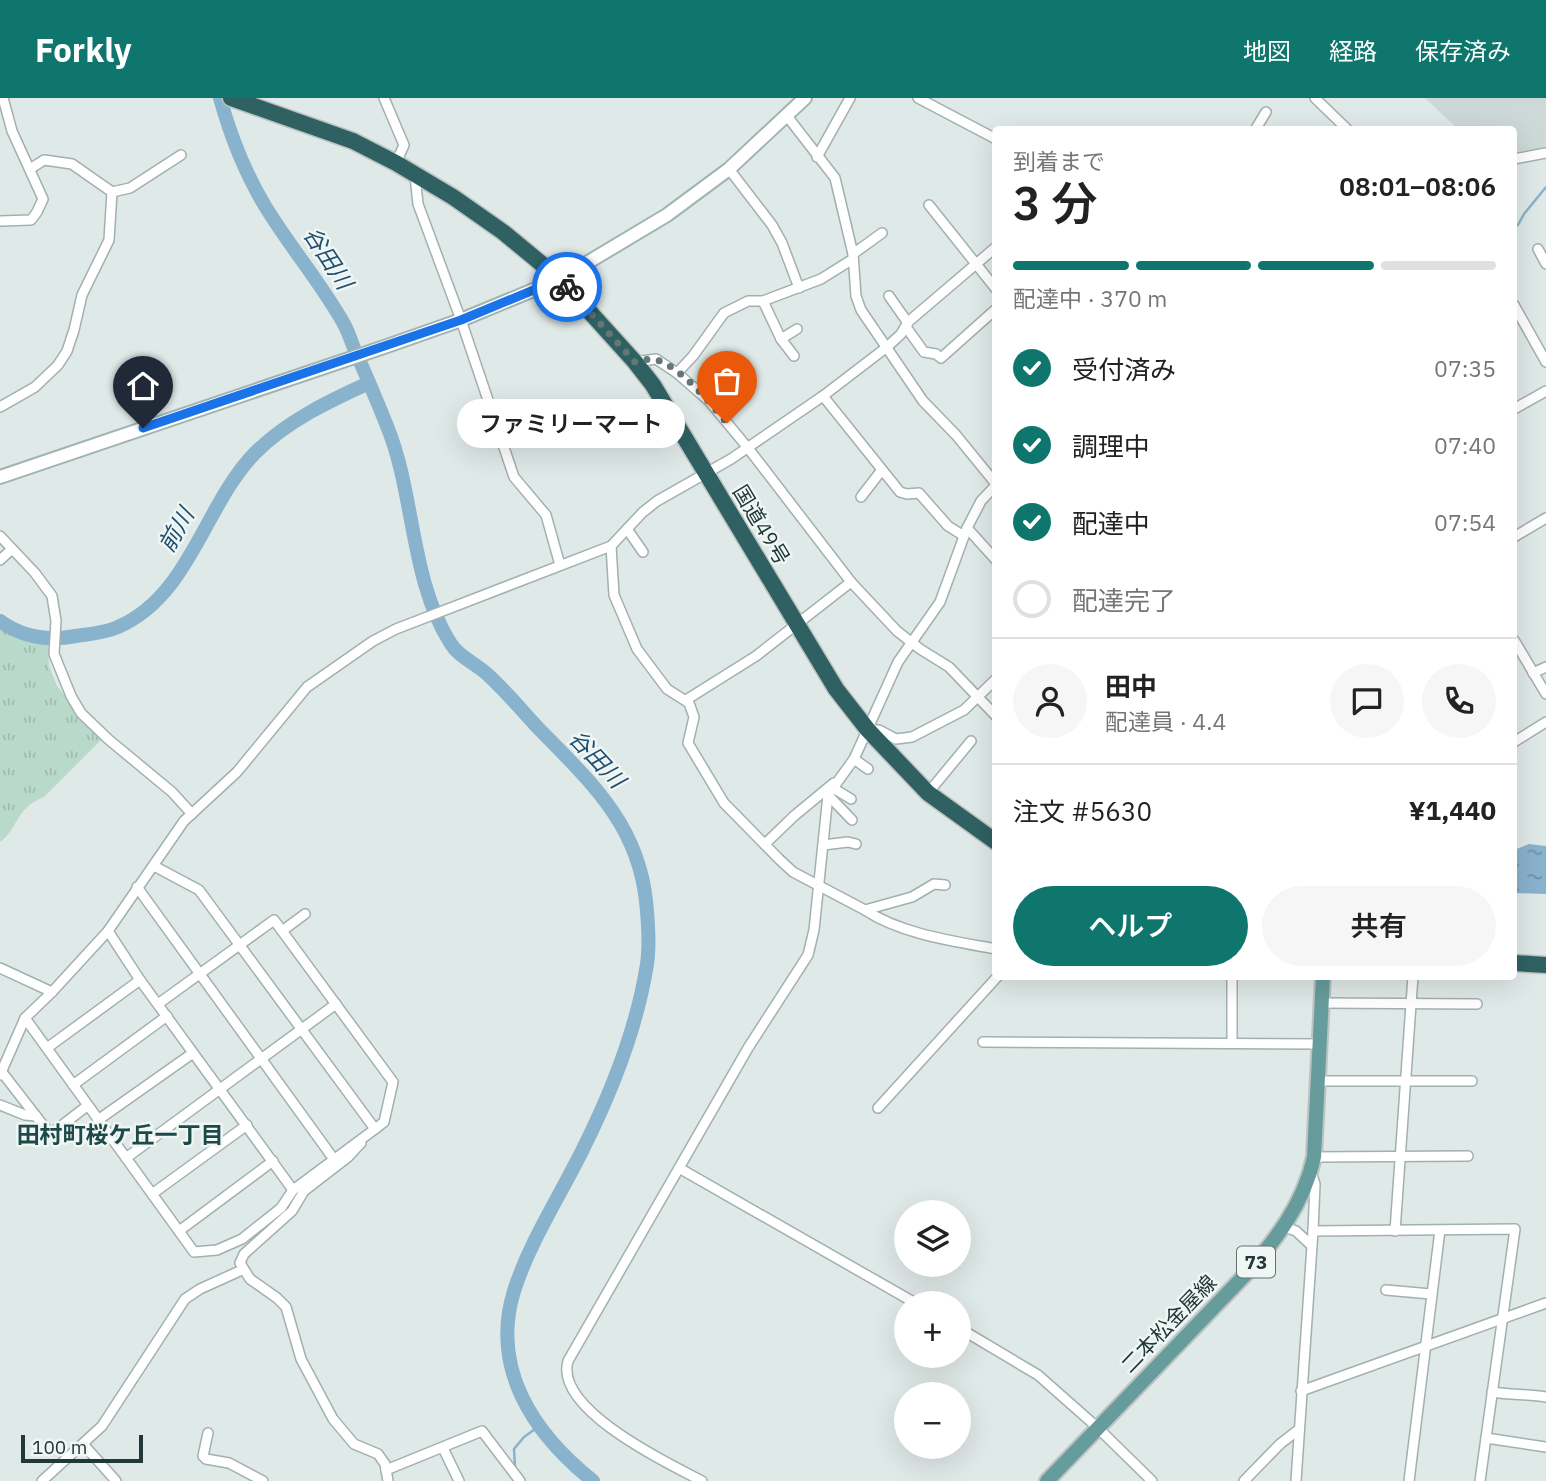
<!DOCTYPE html>
<html lang="ja">
<meta charset="utf-8">
<style>
:root{--surface:#fff;--page:#f6f6f6;--text:#222;--muted:#767676;--line:#e0e0e0;--accent:#0f766e}
body{margin:0;font-family:"IBM Plex Sans","Noto Sans JP",sans-serif;background:var(--page);color:var(--text);height:100vh;display:flex;flex-direction:column;font-size:26px;white-space:nowrap}
*{box-sizing:border-box;margin:0}
p{font-size:23px;color:var(--muted)}
.icon{flex:none;width:38px;height:38px;fill:none;stroke:currentColor;stroke-width:2;stroke-linecap:round;stroke-linejoin:round}
.map{position:relative;flex:1;overflow:hidden}
.side{position:absolute;left:992px;top:28px;width:525px;height:854px;display:flex;flex-direction:column;background:var(--surface);border-radius:7px;box-shadow:0 7px 28px #0002}
.side>*{flex:none}
.fabs{position:absolute;left:894px;top:1102px;display:grid;gap:14px}
.fabs a{display:grid;place-items:center;width:77px;height:77px;border-radius:50%;background:var(--surface);box-shadow:0 7px 28px #0002;font-size:35px}
.scale{position:absolute;left:21px;bottom:18px;width:122px;box-sizing:border-box;padding-left:7px;border:4px solid #213838;border-top:0;font-size:19px;line-height:24px;white-space:nowrap;color:#213838;-webkit-text-stroke:5px #eff6f4;paint-order:stroke}
.pin{position:absolute;display:grid;place-items:center;width:60px;height:60px;color:#fff;margin:-72px -30px;border-radius:50% 50% 50% 0;rotate:-45deg;box-shadow:0 0 7px #0007}
.pin .icon{rotate:45deg}
.courier{position:absolute;display:grid;place-items:center;width:70px;height:70px;margin:-35px;border:5px solid #1a73e8;border-radius:50%;background:#fff;color:#222;box-shadow:0 2px 9px #0007}
.bubble{position:absolute;height:49px;border-radius:24px;background:var(--surface);box-shadow:0 7px 28px #0002;font-size:23px;font-weight:600;line-height:49px;text-align:center}
.overview em{font-style:normal;font-weight:600}
.overview div{display:flex;flex-direction:column-reverse}
.overview{display:flex;align-items:center;justify-content:space-between;height:119px;padding:0 21px}
h1{font-size:46px;font-weight:600;line-height:52px}
.bar{display:grid;grid-template-columns:repeat(4,1fr);gap:10px 7px;align-content:center;height:84px;padding:0 21px}
.bar i{height:9px;border-radius:5px;background:var(--line)}
.bar .selected{background:var(--accent)}
.bar p{grid-column:span 4}
.line{display:flex;align-items:center;gap:18px;padding:0 21px;border-top:2px solid var(--line)}
.line div{flex:1}
.round{display:grid;place-items:center;flex:none;width:74px;height:74px;border-radius:37px;background:var(--page)}
ol{padding:0 21px;list-style:none}
li{display:flex;align-items:center;gap:21px;height:77px}
li p{margin-inline-start:auto}
li .icon{padding:7px;border-radius:50%;background:var(--accent);color:#fff;stroke-width:4}
li:last-child{color:var(--muted)}
li i{width:38px;height:38px;border:4px solid var(--line);border-radius:50%}
.cta{display:flex;gap:14px;margin-top:auto;padding:14px 21px}
.cta a{flex:1;height:80px;border-radius:42px;background:var(--accent);color:#fff;font-size:28px;font-weight:600;line-height:80px;text-align:center}
.cta a+a{background:var(--page);color:var(--text)}
header{display:flex;align-items:center;gap:42px;box-sizing:border-box;height:98px;padding:0 35px;background:var(--accent);color:#fff}
header strong{font-size:33px}
nav{display:flex;gap:38px;margin-inline-start:auto;font-size:24px}
.map>svg:first-child{display:block}
.built{fill:#cdd9d7}
.park{fill:url(#park-tufts)}
.water{fill:url(#water-ripples)}
.lines{fill:none;stroke-linecap:round;stroke-linejoin:round}
.stream{stroke:#89b2cc;stroke-width:2.5}
.river{stroke:#89b2cc;stroke-width:14}
.street-casing{stroke:#a2b0af;stroke-width:12}
.secondary-casing{stroke:#9fb4b2;stroke-width:16}
.primary-casing{stroke:#bcc3c3;stroke-width:18}
.highway-casing{stroke:#bcc3c3;stroke-width:19}
.street{stroke:#fff;stroke-width:9}
.secondary{stroke:#fff;stroke-width:12}
.primary{stroke:#669d9c;stroke-width:14}
.highway{stroke:#2f6163;stroke-width:16}
.done{stroke:#647675;stroke-width:7;stroke-dasharray:0 12.6}
.route{stroke:#1a73e8;stroke-width:9}
.labels{text-anchor:middle;stroke-width:5;stroke-linejoin:round;paint-order:stroke}
.shield{fill:#eff6f4;stroke:#5f7170;stroke-width:2}
.shield-label{font-size:19px;font-weight:bold;fill:#213838}
.street-label{font-size:21px;fill:#213838;stroke:#eff6f4}
.water-label{font-size:23px;font-style:italic;fill:#1f4f70;stroke:#eff6f4}
.neighbourhood-label{font-size:23px;font-weight:bold;fill:#1e4949;stroke:#eff6f4}
</style>
<header>
<strong>Forkly</strong>
<nav><a>地図</a><a>経路</a><a>保存済み</a></nav>
</header>
<div class="map">
<svg width="1546" height="1383" viewBox="0 0 1546 1383">
<defs>
<pattern id="park-tufts" width="24" height="20" patternUnits="userSpaceOnUse" patternTransform="scale(1.75)"><rect width="24" height="20" fill="#b9daca"/><path d="M3 7l-1-3M5 7V3M7 7l1-3M15 17l-1-3M17 17v-4M19 17l1-3" fill="none" stroke="#9fbcae"/></pattern>
<pattern id="water-ripples" width="26" height="14" patternUnits="userSpaceOnUse" patternTransform="scale(1.75)"><rect width="26" height="14" fill="#89b2cc"/><path d="M2 4q2-2 4 0t4 0M15 11q2-2 4 0t4 0" fill="none" stroke="#7092a7"/></pattern>
</defs>
<rect width="100%" height="100%" fill="#dfe9e7"/>
<polygon class="built" points="1425,0 1546,0 1546,51 1514,57 1514,32 1458,31"/>
<path class="park" d="M0 517 48 544 49 568 57 588 101 642 44 699C14 711 20 729 0 744Z"/>
<polygon class="water" points="1529,746 1546,748 1546,796 1514,795 1514,752"/>
<g class="lines">
<g class="stream">
<polyline points="1514,129 1518,127 1524,116 1546,89"/>
<polyline points="515,1369 514,1351 524,1339 538,1329"/>
</g>
<g class="river">
<path d="M220 0C231 40 244 73 265 108 290 149 321 185 344 226 349 235 352 246 356 255 367 279 377 303 387 328 415 396 410 483 451 546 459 559 475 565 487 576 506 593 523 614 541 633 591 684 638 727 646 803 648 822 650 846 647 866 637 930 612 993 583 1051 560 1098 530 1143 514 1193 490 1271 534 1336 593 1383"/>
<path d="M0 523C23 540 49 543 76 538 90 536 105 535 118 529 190 498 204 407 255 355 287 323 329 303 369 285"/>
</g>
<defs>
<g id="street">
<polyline points="384,0 404,47 396,65"/>
<polyline points="918,0 996,41"/>
<polyline points="1315,0 1348,32"/>
<polyline points="787,18 835,80 853,156 856,198 861,212 923,303 956,337 996,386"/>
<polyline points="1255,32 1266,14"/>
<polyline points="817,59 850,0"/>
<polyline points="1514,61 1546,55"/>
<polyline points="30,71 44,62 72,66 112,94 130,90 181,57"/>
<polyline points="729,71 772,127 782,145 799,190"/>
<polyline points="415,78 418,106 461,222 514,379 546,417 560,467"/>
<polyline points="929,107 996,191"/>
<polyline points="0,123 31,122 37,114 43,101 12,33 3,0"/>
<polyline points="1538,151 1546,166"/>
<polyline points="853,156 882,135"/>
<polyline points="889,198 908,225"/>
<polyline points="763,203 781,241 794,258"/>
<polyline points="1514,207 1546,264"/>
<polyline points="906,229 924,254 936,256 941,260 996,211"/>
<polyline points="781,241 797,231"/>
<polyline points="635,264 656,261 677,275 709,303 748,350 851,484 897,533 920,551 949,569 996,618"/>
<polyline points="677,275 693,258 724,215 748,203 763,203 821,181 853,161"/>
<polyline points="823,298 900,394 907,396 919,395 948,428 964,438"/>
<polyline points="0,309 35,289 58,267 67,253 74,232 82,197 109,142 112,94"/>
<polyline points="1514,311 1546,293"/>
<polyline points="861,399 881,373"/>
<polyline points="967,430 996,462"/>
<polyline points="627,431 643,454"/>
<polyline points="0,438 35,475 52,498 56,523 54,556 71,598 81,615 108,641 172,694 192,716"/>
<polyline points="1514,439 1546,420"/>
<polyline points="611,448 614,497 637,551 667,591 689,605 694,619 688,645 724,705 779,761 793,774 865,812 912,799 934,786 945,787"/>
<polyline points="0,462 12,451"/>
<polyline points="1514,542 1546,596"/>
<polyline points="1533,575 1546,569"/>
<polyline points="686,602 756,558 851,484"/>
<polyline points="869,632 879,632 896,641 912,639 964,612 996,581"/>
<polyline points="1514,644 1546,624"/>
<polyline points="854,661 868,671"/>
<polyline points="833,690 851,701"/>
<polyline points="928,695 971,643"/>
<polyline points="828,697 852,722"/>
<polyline points="765,746 794,718 834,685"/>
<polyline points="823,747 848,744 856,746"/>
<polyline points="137,789 333,1060"/>
<path d="M865 812C901 836 953 843 996 851"/>
<polyline points="108,833 140,882 293,1092"/>
<polyline points="282,833 305,816"/>
<polyline points="0,870 52,894"/>
<polyline points="1232,878 1232,944"/>
<polyline points="1322,905 1477,906"/>
<polyline points="158,906 274,822 393,984 384,1024 375,1031"/>
<polyline points="25,920 194,1154 217,1152 242,1141 281,1110 293,1092 375,1031 199,792 154,768"/>
<polyline points="983,944 1320,946"/>
<polyline points="47,950 140,882"/>
<polyline points="1,973 46,1031 52,1035 87,1008"/>
<polyline points="0,977 25,920 52,894 108,833 184,723 237,674 307,589 373,543 396,531 611,448 643,414 657,403 731,361 823,298 887,249 901,236 908,224 996,149"/>
<polyline points="1318,983 1472,983"/>
<polyline points="73,987 167,918"/>
<polyline points="0,1007 25,1017 36,1018"/>
<polyline points="878,1010 998,878"/>
<polyline points="98,1022 193,955"/>
<polyline points="361,1045 348,1059 304,1093 292,1113 244,1156 240,1165 250,1181 277,1200 286,1209 301,1261 333,1321 354,1346 378,1356 385,1366 388,1383"/>
<polyline points="1314,1059 1468,1058"/>
<polyline points="126,1060 336,906"/>
<polyline points="679,1070 917,1206"/>
<polyline points="152,1096 247,1027"/>
<polyline points="1284,1129 1296,1133 1311,1147"/>
<polyline points="179,1133 273,1063"/>
<polyline points="1313,1133 1515,1131 1480,1383"/>
<polyline points="1395,1133 1413,878"/>
<polyline points="1386,1192 1431,1196"/>
<polyline points="959,1230 1038,1277 1098,1330 1152,1383"/>
<polyline points="1301,1293 1546,1205"/>
<path d="M1492 1294C1511 1297 1528 1296 1546 1299"/>
<polyline points="208,1335 203,1358 206,1361 229,1365 263,1383"/>
<polyline points="1486,1340 1546,1349"/>
<polyline points="83,1346 116,1383"/>
<polyline points="443,1350 459,1383"/>
<polyline points="386,1372 482,1333 520,1383"/>
<polyline points="42,1383 102,1328 185,1201 200,1191 242,1172"/>
<path d="M702 1383C667 1365 554 1311 568 1263L748 950 808 857 814 832 828 697 854 661 898 564 940 504 967 430 981 403 996 387"/>
<polyline points="1244,1383 1280,1346 1298,1332"/>
<polyline points="1296,1383 1313,1133 1315,1086 1311,1074"/>
<polyline points="1409,1383 1440,1132"/>
</g>
<polyline id="secondary" points="0,379 387,248 461,222 560,181 667,117 729,71 805,0"/>
<path id="primary" d="M1047 1383 1244 1178C1275 1143 1304 1106 1314 1059L1323 878"/>
<g id="highway">
<polyline points="231,0 353,43 396,65 453,99 503,134 560,181 635,264 653,287 836,591 868,632 928,695 996,744"/>
<polyline points="1514,865 1546,867"/>
</g>
</defs>
<use href="#street" class="street-casing"/>
<use href="#secondary" class="secondary-casing"/>
<use href="#primary" class="primary-casing"/>
<use href="#highway" class="highway-casing"/>
<use href="#street" class="street"/>
<use href="#secondary" class="secondary"/>
<use href="#primary" class="primary"/>
<use href="#highway" class="highway"/>
</g>
<g class="lines">
<path class="done" d="M567 189 635 264C642 262 650 260 657 262 682 270 711 306 727 325"/>
<polyline class="route" points="143,330 461,222 560,181 567,189"/>
</g>
<g class="labels">
<rect class="shield" x="1237" y="1148.5" width="38" height="31" rx="5"/>
<g class="shield-label">
<text x="1256" y="1171">73</text>
</g>
<g class="street-label">
<text transform="translate(761 427) rotate(59)" y="7">国道49号</text>
<text transform="translate(1169 1226) rotate(-46)" y="7">二本松金屋線</text>
</g>
<g class="water-label">
<text transform="translate(328 160) rotate(57)" y="8">谷田川</text>
<text transform="translate(176 432) rotate(-60)" y="8">前川</text>
<text transform="translate(597 661) rotate(47)" y="8">谷田川</text>
</g>
<g class="neighbourhood-label">
<text x="120" y="1045">田村町桜ケ丘一丁目</text>
</g>
</g>
</svg>
<div class="fabs">
<a><svg class="icon" aria-label="layers" viewBox="0 0 24 24"><path d="M12 4l9 5-9 5-9-5zM3 14l9 5 9-5"/></svg></a>
<a>+</a>
<a>−</a>
</div>
<div class="scale">100 m</div>
<div class="pin" style="left:727px;top:325px;background:#ea580c"><svg class="icon" aria-label="bag" viewBox="0 0 24 24"><path d="M5 8h14l-1 12H6zM9 8a3 3 0 0 1 6 0"/></svg></div>
<div class="pin" style="left:143px;top:330px;background:#1f2937"><svg class="icon" aria-label="home" viewBox="0 0 24 24"><path d="M3 11l9-7 9 7M6 9v11h12V9"/></svg></div>
<div class="courier" style="left:567px;top:189px"><svg class="icon" aria-label="bike" viewBox="0 0 24 24"><circle cx="6" cy="16" r="4"/><circle cx="18" cy="16" r="4"/><path d="M6 16l4-8h5l3 8M10 8l3 8H6M13 5h3"/></svg></div>
<div class="bubble" style="left:457px;top:301px;width:228px">ファミリーマート</div>
<section class="side">
<div class="overview"><div><h1>3 分</h1><p>到着まで</p></div><em>08:01–08:06</em></div>
<div class="bar"><i class="selected"></i><i class="selected"></i><i class="selected"></i><i></i><p>配達中 · 370 m</p></div>
<ol>
<li><svg class="icon" aria-label="check" viewBox="0 0 24 24"><path d="M5 12l5 5 9-10"/></svg>受付済み<p>07:35</p></li>
<li><svg class="icon" aria-label="check" viewBox="0 0 24 24"><path d="M5 12l5 5 9-10"/></svg>調理中<p>07:40</p></li>
<li><svg class="icon" aria-label="check" viewBox="0 0 24 24"><path d="M5 12l5 5 9-10"/></svg>配達中<p>07:54</p></li>
<li><i></i>配達完了</li>
</ol>
<div class="line" style="height:126px"><a class="round"><svg class="icon" aria-label="person" viewBox="0 0 24 24"><circle cx="12" cy="8" r="4"/><path d="M4 21q1-7 8-7t8 7"/></svg></a><div><b>田中</b><p>配達員 · 4.4</p></div><a class="round"><svg class="icon" aria-label="chat" viewBox="0 0 24 24"><path d="M4 5h16v11H9l-5 4z"/></svg></a><a class="round"><svg class="icon" aria-label="phone" viewBox="0 0 24 24"><path d="M5 4h4l2 5-3 2q2 4 5 5l2-3 5 2v4C11 20 4 13 5 4z"/></svg></a></div>
<div class="line" style="height:91px"><div>注文 #5630</div><b>¥1,440</b></div>
<div class="cta"><a>ヘルプ</a><a>共有</a></div>
</section>
</div>
